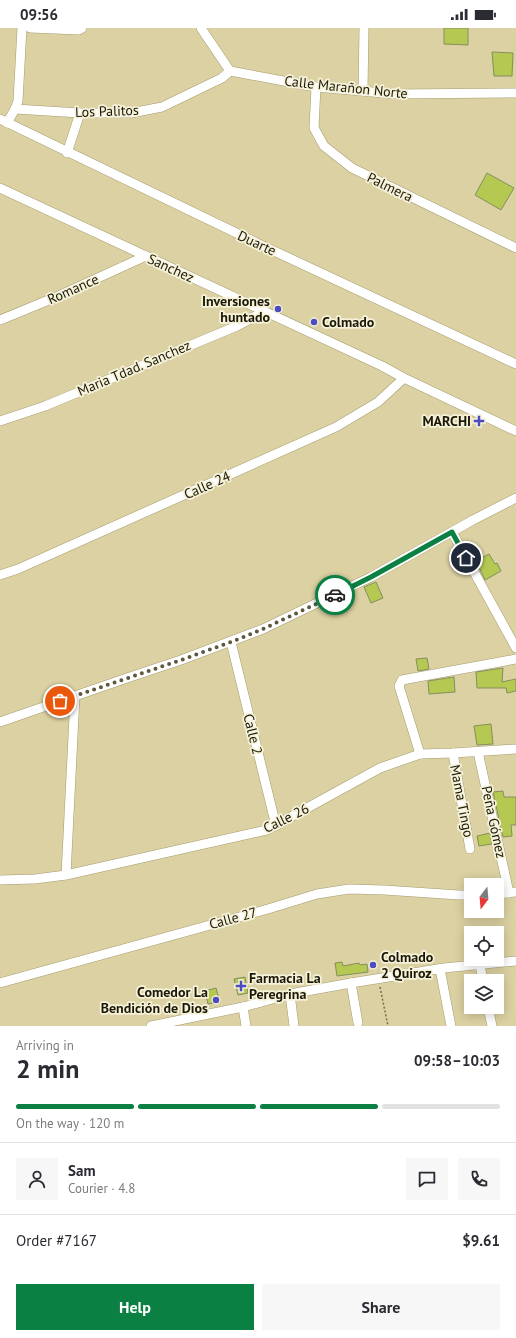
<!DOCTYPE html>
<meta charset="utf-8">
<style>
:root{--surface:#fff;--page:#f7f7f7;--text:#2b2b33;--muted:#7c7c81;--line:#e1e1e2;--accent:#0b8043}
body{margin:0;font-family:"PT Sans",sans-serif;background:var(--page);color:var(--text);height:100vh;display:flex;flex-direction:column;font-size:15px;white-space:nowrap}
*{box-sizing:border-box;margin:0}
p{font-size:13px;color:var(--muted)}
.icon{flex:none;width:22px;height:22px;fill:none;stroke:currentColor;stroke-width:2;stroke-linecap:round;stroke-linejoin:round}
.map{position:relative;height:998px;overflow:hidden}
.drawer{display:flex;flex-direction:column;background:var(--surface);flex:1}
.drawer>*{flex:none}
.needle{width:26px;rotate:196deg}
.buttons{position:absolute;left:464px;top:850px;display:grid;gap:8px}
.buttons a{display:grid;place-items:center;width:40px;height:40px;border-radius:0px;background:var(--surface);box-shadow:0 2px 10px #0003;font-size:20px}
.pin{position:absolute;display:grid;place-items:center;width:34px;height:34px;color:#fff;margin:-17px;border:2px solid #fff;border-radius:50%;box-shadow:0 1px 4px #0007}
.courier{position:absolute;display:grid;place-items:center;width:40px;height:40px;margin:-20px;border:3px solid #0b8043;border-radius:50%;background:#fff;color:#222;box-shadow:0 1px 5px #0007}
.headline em{font-style:normal;font-weight:700}
.headline div{display:flex;flex-direction:column-reverse}
.headline{display:flex;align-items:center;justify-content:space-between;height:68px;padding:0 16px}
h1{font-size:26px;font-weight:700;line-height:30px}
.bar{display:grid;grid-template-columns:repeat(4,1fr);gap:6px 4px;align-content:center;height:48px;padding:0 16px}
.bar i{height:5px;border-radius:3px;background:var(--line)}
.bar .selected{background:var(--accent)}
.bar p{grid-column:span 4}
.line{display:flex;align-items:center;gap:10px;padding:0 16px;border-top:1px solid var(--line)}
.line div{flex:1}
.round{display:grid;place-items:center;flex:none;width:42px;height:42px;border-radius:0px;background:var(--page)}
.button{display:flex;gap:8px;margin-top:auto;padding:8px 16px}
.button a{flex:1;height:46px;border-radius:0px;background:var(--accent);color:#fff;font-size:16px;font-weight:700;line-height:46px;text-align:center}
.button a+a{background:var(--page);color:var(--text)}
.status{display:flex;justify-content:space-between;align-items:center;height:28px;padding:0 20px;background:var(--surface);direction:ltr}
.status svg{height:11px;fill:currentColor}
.map>svg:first-child{display:block}
.building{fill:#b5c851;stroke:#858e62}
.lines{fill:none;stroke-linecap:round;stroke-linejoin:round}
.minor-casing{stroke:#a59c6f;stroke-width:10}
.path{stroke:#746e4e;stroke-width:1.5;stroke-dasharray:2 2;stroke-linecap:butt}
.minor{stroke:#fff;stroke-width:9}
.done{stroke:#5e593d;stroke-width:4;stroke-dasharray:0 7.2}
.route{stroke:#0b8043;stroke-width:5}
.poi-dot{fill:#4c4bc1;stroke:#f6f2da;stroke-width:1.5}
.labels{text-anchor:middle;stroke-width:3.5;stroke-linejoin:round;paint-order:stroke}
.street-label{font-size:14px;fill:#1b1806;stroke:#f6f2da}
.poi-label{font-size:14px;font-weight:bold;fill:#1b1806;stroke:#f6f2da;text-anchor:end}
</style>
<div class="status"><b>09:56</b><svg viewBox="0 0 49 12"><path d="M0 12V9h3v3zM5 12V6h3v6zM10 12V3h3v9zM15 12V0h3v12zM26 1h20v11H26zM47 4h2v5h-2z"/></svg></div>
<div class="map">
<svg width="516" height="998" viewBox="0 0 516 998">
<rect width="100%" height="100%" fill="#dbd1a2"/>
<g class="building">
<polygon points="444,0 468,0 468,17 444,16"/>
<polygon points="492,24 513,25 512,48 494,48"/>
<polygon points="487,145 514,160 501,182 475,167"/>
<polygon points="489,526 495,536 497,535 501,543 485,552 476,533"/>
<polygon points="376,554 383,570 371,575 364,559"/>
<polygon points="427,630 429,641 418,643 416,631"/>
<polygon points="503,640 502,654 516,651 516,663 507,665 506,660 477,660 476,644"/>
<polygon points="454,649 455,664 429,666 428,653"/>
<polygon points="491,696 493,716 477,717 474,698"/>
<polygon points="503,763 504,769 516,769 516,797 511,797 512,808 503,809 493,764"/>
<polygon points="490,805 492,816 479,818 477,808"/>
<polygon points="342,934 343,938 359,935 360,937 367,936 368,944 337,948 335,935"/>
<polygon points="245,949 248,965 238,967 234,951"/>
<polygon points="216,960 220,974 208,976 205,963"/>
</g>
<g class="lines">
<defs>
<g id="minor">
<polyline points="30,0 79,2 82,0"/>
<polyline points="201,0 230,43 316,59 395,66 516,65"/>
<polyline points="316,59 314,100 324,118 352,140 516,220"/>
<polyline points="363,63 364,0"/>
<polyline points="15,81 18,73 22,0"/>
<polyline points="0,91 259,216 516,336"/>
<polyline points="7,95 15,81 80,85 131,85 162,79 222,50 230,43"/>
<polyline points="67,125 80,85"/>
<polyline points="0,160 382,338 404,350 516,403"/>
<polyline points="0,292 56,269 146,228"/>
<polyline points="0,393 45,378 237,298 265,283"/>
<polyline points="452,504 516,620"/>
<polyline points="0,547 18,541 336,399 378,374 404,350"/>
<polyline points="231,614 276,798"/>
<polyline points="0,694 127,650 181,632 263,601 371,549 473,492 516,470"/>
<polyline points="478,724 509,865"/>
<polyline points="453,725 470,821"/>
<polyline points="420,726 399,658 402,652 516,631"/>
<polyline points="66,847 75,668"/>
<polyline points="0,852 35,851 66,847 267,802 380,740 420,726 453,725 516,721"/>
<polyline points="497,866 516,864"/>
<polyline points="480,937 483,953"/>
<polyline points="440,941 451,998"/>
<polyline points="0,955 268,881 317,866 349,861 384,862 459,867 471,867"/>
<polyline points="351,955 358,995"/>
<polyline points="290,966 294,998"/>
<polyline points="243,979 246,998"/>
<polyline points="488,979 492,998"/>
<polyline points="151,998 243,979 290,966 351,955 444,940 516,933"/>
</g>
</defs>
<use href="#minor" class="minor-casing"/>
<polyline class="path" points="380,959 388,998"/>
<use href="#minor" class="minor"/>
</g>
<g class="lines">
<polyline class="done" points="60,673 181,632 231,614 263,601 335,567"/>
<polyline class="route" points="335,567 371,549 452,504 466,530"/>
</g>
<g class="poi-dot">
<circle cx="278" cy="281" r="4"/>
<circle cx="314" cy="294" r="4"/>
<path d="M477 387h4v4h4v4h-4v4h-4v-4h-4v-4h4z"/>
<circle cx="373" cy="937" r="4"/>
<path d="M239 952h4v4h4v4h-4v4h-4v-4h-4v-4h4z"/>
<circle cx="216" cy="972" r="4"/>
</g>
<g class="labels">
<g class="street-label">
<text transform="translate(346 59) rotate(6)" y="5">Calle Marañon Norte</text>
<text transform="translate(107 83) rotate(-2)" y="5">Los Palitos</text>
<text transform="translate(390 159) rotate(26)" y="5">Palmera</text>
<text transform="translate(257 215) rotate(25)" y="5">Duarte</text>
<text transform="translate(171 240) rotate(25)" y="5">Sanchez</text>
<text transform="translate(73 261) rotate(-24)" y="5">Romance</text>
<text transform="translate(134 340) rotate(-23)" y="5">Maria Tdad. Sanchez</text>
<text transform="translate(207 457) rotate(-24)" y="5">Calle 24</text>
<text transform="translate(253 706) rotate(76)" y="5">Calle 2</text>
<text transform="translate(462 773) rotate(79)" y="5">Mama Tingo</text>
<text transform="translate(286 790) rotate(-26)" y="5">Calle 26</text>
<text transform="translate(494 794) rotate(78)" y="5">Peña Gómez</text>
<text transform="translate(233 890) rotate(-15)" y="5">Calle 27</text>
</g>
<g class="poi-label">
<text x="270" y="278">Inversiones<tspan x="270" dy="16">huntado</tspan></text>
<text x="322" y="299" text-anchor="start">Colmado</text>
<text x="471" y="398">MARCHI</text>
<text x="381" y="934" text-anchor="start">Colmado<tspan x="381" dy="16">2 Quiroz</tspan></text>
<text x="249" y="955" text-anchor="start">Farmacia La<tspan x="249" dy="16">Peregrina</tspan></text>
<text x="208" y="969">Comedor La<tspan x="208" dy="16">Bendición de Dios</tspan></text>
</g>
</g>
</svg>
<div class="buttons">
<a><svg class="needle" viewBox="-14 -14 28 28"><path d="M0-13l5 13h-10z" fill="#e53935"/><path d="M0 13l5-13h-10z" fill="#7c7c81"/></svg></a>
<a><svg class="icon" aria-label="locate" viewBox="0 0 24 24"><circle cx="12" cy="12" r="6"/><path d="M12 2v4M12 18v4M2 12h4M18 12h4"/></svg></a>
<a><svg class="icon" aria-label="layers" viewBox="0 0 24 24"><path d="M12 4l9 5-9 5-9-5zM3 14l9 5 9-5"/></svg></a>
</div>
<div class="pin" style="left:60px;top:673px;background:#ea580c"><svg class="icon" aria-label="bag" viewBox="0 0 24 24"><path d="M5 8h14l-1 12H6zM9 8a3 3 0 0 1 6 0"/></svg></div>
<div class="pin" style="left:466px;top:530px;background:#1f2937"><svg class="icon" aria-label="home" viewBox="0 0 24 24"><path d="M3 11l9-7 9 7M6 9v11h12V9"/></svg></div>
<div class="courier" style="left:335px;top:567px"><svg class="icon" aria-label="car" viewBox="0 0 24 24"><path d="M5 17H2v-5l4-1 3-4h7l3 4 3 1v5h-3M9 17h6M6 11h13"/><circle cx="7" cy="17" r="2"/><circle cx="17" cy="17" r="2"/></svg></div>
</div>
<section class="drawer">
<div class="headline"><div><h1>2 min</h1><p>Arriving in</p></div><em>09:58–10:03</em></div>
<div class="bar"><i class="selected"></i><i class="selected"></i><i class="selected"></i><i></i><p>On the way · 120 m</p></div>
<div class="line" style="height:72px"><a class="round"><svg class="icon" aria-label="person" viewBox="0 0 24 24"><circle cx="12" cy="8" r="4"/><path d="M4 21q1-7 8-7t8 7"/></svg></a><div><b>Sam</b><p>Courier · 4.8</p></div><a class="round"><svg class="icon" aria-label="chat" viewBox="0 0 24 24"><path d="M4 5h16v11H9l-5 4z"/></svg></a><a class="round"><svg class="icon" aria-label="phone" viewBox="0 0 24 24"><path d="M5 4h4l2 5-3 2q2 4 5 5l2-3 5 2v4C11 20 4 13 5 4z"/></svg></a></div>
<div class="line" style="height:52px"><div>Order #7167</div><b>$9.61</b></div>
<div class="button"><a>Help</a><a>Share</a></div>
</section>
